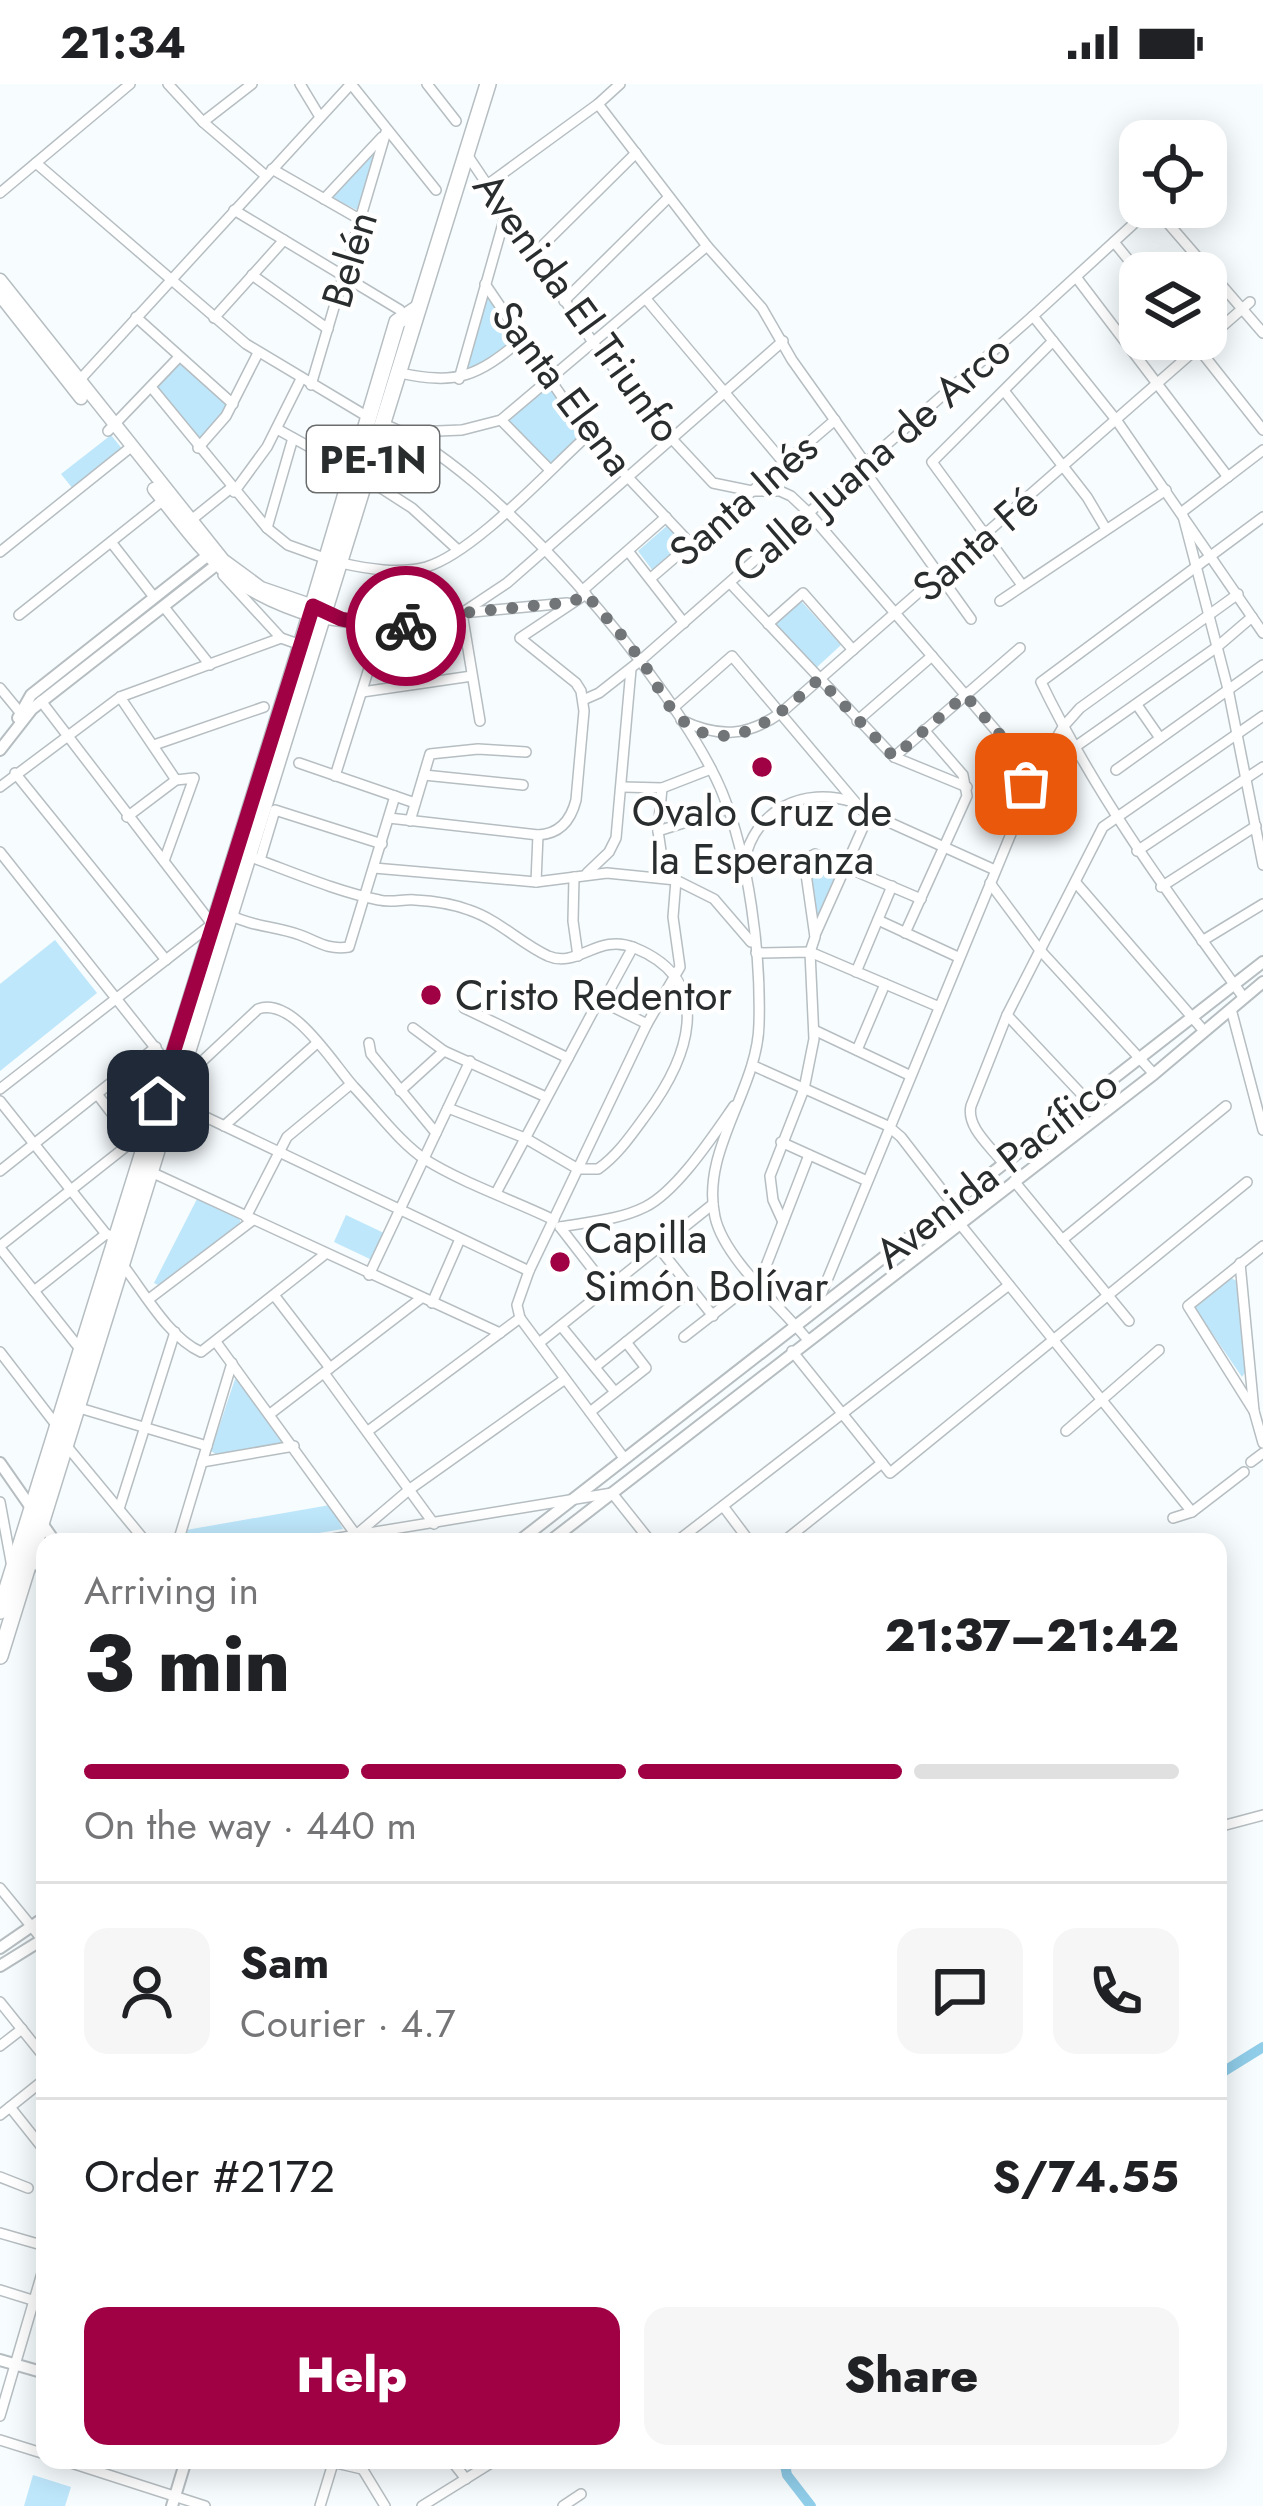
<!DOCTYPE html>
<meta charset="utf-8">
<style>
:root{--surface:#fff;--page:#f6f6f6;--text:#202124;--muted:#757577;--line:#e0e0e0;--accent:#9f0144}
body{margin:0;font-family:Jost,sans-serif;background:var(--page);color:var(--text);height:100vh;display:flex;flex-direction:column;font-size:45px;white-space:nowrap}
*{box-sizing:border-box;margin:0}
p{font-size:39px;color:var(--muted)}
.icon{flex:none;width:66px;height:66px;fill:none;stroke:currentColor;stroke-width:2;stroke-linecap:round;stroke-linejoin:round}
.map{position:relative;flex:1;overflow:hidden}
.side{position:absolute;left:36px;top:1449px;width:1191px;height:936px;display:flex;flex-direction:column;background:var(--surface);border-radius:24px;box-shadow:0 6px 30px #0003}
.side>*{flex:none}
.tools{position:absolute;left:1119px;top:36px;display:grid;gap:24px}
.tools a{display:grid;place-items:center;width:108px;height:108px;border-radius:24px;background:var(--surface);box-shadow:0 6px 30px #0003;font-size:60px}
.pin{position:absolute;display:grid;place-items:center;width:102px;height:102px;color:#fff;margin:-51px;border-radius:24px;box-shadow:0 6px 18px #0006}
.courier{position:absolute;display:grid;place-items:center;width:120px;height:120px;margin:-60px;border:9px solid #9f0144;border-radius:50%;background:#fff;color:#222;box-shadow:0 3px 15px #0007}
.head em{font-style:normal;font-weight:800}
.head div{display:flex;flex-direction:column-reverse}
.head{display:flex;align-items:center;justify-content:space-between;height:204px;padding:0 48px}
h1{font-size:78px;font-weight:800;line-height:90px}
.bar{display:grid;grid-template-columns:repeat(4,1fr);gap:18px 12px;align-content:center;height:144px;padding:0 48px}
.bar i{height:15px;border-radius:9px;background:var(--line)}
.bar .selected{background:var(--accent)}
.bar p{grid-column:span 4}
.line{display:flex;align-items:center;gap:30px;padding:0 48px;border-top:3px solid var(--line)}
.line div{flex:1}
.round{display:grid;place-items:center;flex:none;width:126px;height:126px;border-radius:24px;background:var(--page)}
.primary-button{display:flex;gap:24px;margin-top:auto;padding:24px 48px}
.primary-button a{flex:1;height:138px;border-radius:24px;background:var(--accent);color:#fff;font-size:48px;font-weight:800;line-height:138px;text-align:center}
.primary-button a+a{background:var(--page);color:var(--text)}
.status{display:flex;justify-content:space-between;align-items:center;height:84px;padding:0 60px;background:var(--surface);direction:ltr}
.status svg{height:33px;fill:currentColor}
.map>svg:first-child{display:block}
.green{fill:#bee7fb}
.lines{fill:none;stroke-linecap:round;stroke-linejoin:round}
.canal{stroke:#90cde9;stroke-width:10}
.minor-casing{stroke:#b6bec2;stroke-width:12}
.tertiary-casing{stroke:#b6bec2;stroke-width:14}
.secondary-casing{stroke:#b6bec2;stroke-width:15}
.trunk-casing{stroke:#b6bec2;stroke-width:18}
.minor{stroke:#fff;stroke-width:9}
.tertiary{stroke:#fff;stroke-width:10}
.secondary{stroke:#fff;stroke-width:12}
.trunk{stroke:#fff;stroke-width:15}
.done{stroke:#727577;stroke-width:12;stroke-dasharray:0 21.6}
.route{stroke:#9f0144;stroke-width:15}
.poi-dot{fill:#9f0144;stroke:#fff;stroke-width:4.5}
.labels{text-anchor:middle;stroke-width:9;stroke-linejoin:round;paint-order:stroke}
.shield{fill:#fff;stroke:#6a6c6d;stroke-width:3}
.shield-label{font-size:39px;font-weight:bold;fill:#2a2d2e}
.street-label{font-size:42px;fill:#2a2d2e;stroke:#fff}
.poi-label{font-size:42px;fill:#2a2d2e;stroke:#fff;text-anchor:start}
</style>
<div class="status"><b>21:34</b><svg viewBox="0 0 49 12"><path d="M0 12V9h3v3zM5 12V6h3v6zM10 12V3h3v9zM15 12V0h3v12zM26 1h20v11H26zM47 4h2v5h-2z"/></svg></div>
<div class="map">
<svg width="1263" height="2422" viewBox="0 0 1263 2422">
<rect width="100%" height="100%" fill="#f7fcfe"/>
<g class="green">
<polygon points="379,62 359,127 330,113"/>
<polygon points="486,209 516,253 489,276 466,286"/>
<polygon points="179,277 229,320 198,359 154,303"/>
<polygon points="551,302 585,349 550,381 505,337"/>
<polygon points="111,351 123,366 73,405 61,390"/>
<polygon points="669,440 687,459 653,487 638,467"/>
<polygon points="801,517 841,561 816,584 777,543 776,539"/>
<polygon points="817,774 841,785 818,838 810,779"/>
<polygon points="55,856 97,909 0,987 0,900"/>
<polygon points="197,1115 239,1134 241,1139 158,1201 154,1199"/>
<polygon points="346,1131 384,1149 372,1176 334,1158"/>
<polygon points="1230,1193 1238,1198 1246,1287 1242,1293 1194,1223"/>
<polygon points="235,1295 240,1296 283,1353 281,1360 216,1370 211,1367"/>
<polygon points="330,1421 343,1445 265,1458 184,1458 186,1446"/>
<polygon points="33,2391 71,2403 65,2422 24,2422"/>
</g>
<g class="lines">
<g class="canal">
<polyline points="1218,1991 1263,1963"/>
<polyline points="790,2376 785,2381 787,2391 811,2422"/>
</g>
<defs>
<g id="minor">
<polyline points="168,0 203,38 266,92"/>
<polyline points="300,0 320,33"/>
<polyline points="351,0 436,106"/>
<polyline points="427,0 456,37"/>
<polyline points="598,20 707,162 762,224 792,276 866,380"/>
<polyline points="203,38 252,0"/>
<polyline points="468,72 594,260 672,355 713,399 752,407 780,407 791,412 809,429 1017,671 1026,713"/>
<polyline points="36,79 246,260 368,333"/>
<polyline points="272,85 361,136"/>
<polyline points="487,101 598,20 620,0"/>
<polyline points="0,109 130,0"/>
<polyline points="324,115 382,53"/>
<polyline points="1154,123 1263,249"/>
<polyline points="234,126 400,226"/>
<polyline points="1114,158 1140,190"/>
<polyline points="533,171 636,69"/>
<polyline points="252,191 328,245"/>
<polyline points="1076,193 1228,393"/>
<polyline points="485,200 588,351 691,460"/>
<polyline points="646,215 784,379"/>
<polyline points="564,217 669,113"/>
<polyline points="1033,232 1117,337 1263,549"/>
<polyline points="136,233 233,320"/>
<polyline points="214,234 284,156"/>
<polyline points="1191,255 1263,346"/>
<path d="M400 289C457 301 477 293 522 255"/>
<polyline points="459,295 506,129"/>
<polyline points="76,300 351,0"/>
<polyline points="311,301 386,48"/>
<polyline points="151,303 267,444 288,461 327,475"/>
<polyline points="1005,308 1087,413 1106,445"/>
<polyline points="501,336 550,386"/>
<path d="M383 340C488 377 679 604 722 708 749 774 761 869 759 940 758 1005 700 1067 715 1133 724 1174 780 1222 807 1255"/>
<polyline points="277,345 353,387"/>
<polyline points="108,347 179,273"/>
<polyline points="413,348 462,346 501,336 707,162"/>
<polyline points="198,364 226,332 258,269"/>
<polyline points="1263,366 1182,428 1228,605 1263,781"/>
<polyline points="862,383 971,535"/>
<polyline points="367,395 412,424 458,466"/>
<polyline points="234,408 267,363 301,295"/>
<polyline points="190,437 231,404"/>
<polyline points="267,444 293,354"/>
<polyline points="111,458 154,513"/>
<polyline points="628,467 684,539"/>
<polyline points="0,468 131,363"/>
<path d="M341 479C368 485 398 490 426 483 474 469 549 386 588 351"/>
<polyline points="223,491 281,554"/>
<polyline points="651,494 835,336"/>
<polyline points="730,499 894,673 967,703"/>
<polyline points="1022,501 932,378 1053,257"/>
<polyline points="583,506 666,433"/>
<polyline points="1000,517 1166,406"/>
<polyline points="164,523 210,581"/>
<polyline points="19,531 166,414"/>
<polyline points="323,535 382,543 435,537 462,529 507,499 783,257"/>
<polyline points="768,540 803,509 853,566"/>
<polyline points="0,604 23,632"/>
<polyline points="362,608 472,592"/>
<polyline points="120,613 176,696"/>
<polyline points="583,616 599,609 641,576 1033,232 1152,123"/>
<polyline points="1137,621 1160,654"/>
<polyline points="673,624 732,572 862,726 995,786"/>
<path d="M681 636C719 654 747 653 782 628L1250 218"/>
<polyline points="480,637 462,529 567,519"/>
<polyline points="857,637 932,572"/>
<polyline points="154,661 264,623"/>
<polyline points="1075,663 1217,563 1252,533"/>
<polyline points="894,673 1020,564"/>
<polyline points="299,679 415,719"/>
<polyline points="1116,686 1263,581"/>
<polyline points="15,689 166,876"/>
<polyline points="424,691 523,701"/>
<polyline points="335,692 382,543"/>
<polyline points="0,703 120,613 281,554 301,561"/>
<polyline points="623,703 662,704 711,685"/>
<polyline points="662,704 658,747 665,794"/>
<polyline points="127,733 176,696 194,694 164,777"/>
<path d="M389 734 538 751C560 750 571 736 576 716L584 627 581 607 576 599 520 554 586 510"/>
<polyline points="410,737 430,670 478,665 526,668"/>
<polyline points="658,747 728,725"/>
<polyline points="1137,767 1263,683"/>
<polyline points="0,768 168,980"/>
<path d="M248 772C290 787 335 807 379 816 391 819 403 815 415 816 433 817 453 820 469 826 499 836 520 859 548 872 578 885 598 848 635 864 718 898 687 976 646 1031 632 1050 618 1071 598 1085H578L525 1054 448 1024"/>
<polyline points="260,776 275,726 382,760"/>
<path d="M744 779C754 726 803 702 853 718"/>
<polyline points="374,784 536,798 607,789 676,796 714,815 751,858"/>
<polyline points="587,789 609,768 616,754 631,585"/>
<polyline points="574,793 573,837 578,872"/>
<polyline points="536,798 538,751"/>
<polyline points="990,799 1039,865 1154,990"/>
<polyline points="1077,800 1204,947"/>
<polyline points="1161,803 1256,742"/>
<path d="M230 831C253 843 276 842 300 851 319 858 327 866 349 863L395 712"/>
<polyline points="878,836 958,873"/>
<polyline points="905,849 967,712 963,691 924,646"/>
<polyline points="815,851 869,730"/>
<polyline points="1202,857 1263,820"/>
<polyline points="756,869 810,868 937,922"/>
<polyline points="856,888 892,802"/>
<path d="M1244 914C1170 812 1096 712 1041 598L1263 433"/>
<polyline points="603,918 633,863"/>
<polyline points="464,924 568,974"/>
<polyline points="1231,925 1263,1046"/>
<polyline points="1007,931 1086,1015"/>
<polyline points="413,944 444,967 546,1013"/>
<polyline points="814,946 909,991"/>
<polyline points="369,959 371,970 436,1049"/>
<polyline points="857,966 885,900"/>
<polyline points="754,982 888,1042 901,1053 965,1136"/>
<path d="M181 997 258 925C293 912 333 980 354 1003 376 1026 400 1059 426 1076 465 1100 513 1116 554 1136"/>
<polyline points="0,1005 212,840 41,617"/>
<polyline points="400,1007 444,967"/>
<polyline points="97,1010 133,1057"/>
<polyline points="0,1017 106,1150 115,1153"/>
<polyline points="172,1017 529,1187"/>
<polyline points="224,1042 317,959"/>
<polyline points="781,1058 865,1096"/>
<path d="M1003 1079C991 1063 966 1043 971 1022L1007 931 1103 743 1263 632"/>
<polyline points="0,1087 156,963"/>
<polyline points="151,1088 500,1249"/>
<polyline points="1014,1097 1129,1237"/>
<polyline points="496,1109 599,916 647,940"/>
<polyline points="246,1133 287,1053 351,1000"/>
<polyline points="783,1138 773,1116 770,1092 804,1005 814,955 810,868 815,853 804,776 815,770 921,815"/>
<polyline points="960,1140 1192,1428"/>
<path d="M560 1143C588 1138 619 1136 645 1123 677 1107 713 1052 734 1022"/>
<polyline points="560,1143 608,1205"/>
<polyline points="1062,1156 1226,1022"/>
<polyline points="0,1162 133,1057 148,1051"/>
<polyline points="0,1164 80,1265"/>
<polyline points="659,1164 713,1232"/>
<polyline points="1240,1179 1254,1327 1263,1359"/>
<path d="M122 1180C144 1208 168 1253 201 1268L324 1171"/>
<polyline points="369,1191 470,977"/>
<polyline points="759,1200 809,1071"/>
<polyline points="34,1207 106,1150"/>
<polyline points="274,1211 330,1284"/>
<polyline points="149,1215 253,1136"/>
<polyline points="432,1219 460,1155"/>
<polyline points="816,1223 1036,689 1063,643 1080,624 1238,510"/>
<polyline points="520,1234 517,1221 529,1187 647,940 680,883 673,833 676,796"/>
<polyline points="520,1234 624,1374"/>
<polyline points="561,1242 615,1308"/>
<polyline points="684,1253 756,1197"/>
<polyline points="216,1258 356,1451 410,1405 565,1295"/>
<polyline points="539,1259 713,1120"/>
<polyline points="792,1267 890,1389 1247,1098"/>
<polyline points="0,1268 57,1342"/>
<polyline points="595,1283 692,1205"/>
<polyline points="324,1289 434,1440"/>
<polyline points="76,1323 207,1362"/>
<polyline points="1254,1327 1188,1222 1263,1162"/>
<polyline points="590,1328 646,1284 626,1258"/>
<polyline points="270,1330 420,1215"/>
<polyline points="368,1347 520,1234"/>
<polyline points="1066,1347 1159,1266"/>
<polyline points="65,1360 146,1458"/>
<polyline points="202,1378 294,1362"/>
<polyline points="1251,1378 1263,1369"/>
<polyline points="0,1418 12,1483"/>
<polyline points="723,1422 750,1458"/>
<polyline points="119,1425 175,1248"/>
<polyline points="1173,1434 1192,1428 1244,1388"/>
<polyline points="178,1458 232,1279"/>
<polyline points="314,1458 612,1409 651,1458"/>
<polyline points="676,1458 1009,1201"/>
<polyline points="783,1458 882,1379"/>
<polyline points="45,1709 42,1719 45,1736"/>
<polyline points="1218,1743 1263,1731"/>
<polyline points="0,1804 45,1859"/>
<polyline points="0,1918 45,1974"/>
<polyline points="0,1962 22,1945"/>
<polyline points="10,2023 45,2067"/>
<polyline points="0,2031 45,1995"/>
<polyline points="0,2093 28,2104"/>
<polyline points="0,2149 45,2162"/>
<polyline points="0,2206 45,2220"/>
<polyline points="0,2332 45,2179"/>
<polyline points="0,2356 45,2370"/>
<polyline points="62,2376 205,2422"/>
<polyline points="323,2376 362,2385"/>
<polyline points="357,2376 385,2422"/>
<polyline points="451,2376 466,2395"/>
<polyline points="320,2422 334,2376"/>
<polyline points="422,2422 496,2376"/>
<polyline points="563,2422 581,2410"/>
</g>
<g id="tertiary">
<polyline points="18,634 31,611 212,468"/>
<polyline points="0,666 32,625 220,478"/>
<polyline points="0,1379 55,1458"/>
<polyline points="518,1458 1263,878"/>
<polyline points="549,1458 1154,990 1263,898"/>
<polyline points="31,1472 45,1489"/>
<polyline points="0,1864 45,1833"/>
<polyline points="0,1882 45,1854"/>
<polyline points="0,2276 45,2289"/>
<polyline points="172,2422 186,2376"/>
</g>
<g id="secondary">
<polyline points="0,196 223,476 261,504 319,524"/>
<polyline points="0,211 81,314"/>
<path d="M154 405C209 474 227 506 317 533"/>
</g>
<g id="trunk">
<polyline points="0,1527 301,561 397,238 418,224"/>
<polyline points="0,1572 488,0"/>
</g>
</defs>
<use href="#minor" class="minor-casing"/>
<use href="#tertiary" class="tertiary-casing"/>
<use href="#secondary" class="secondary-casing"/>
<use href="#trunk" class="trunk-casing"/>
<use href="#minor" class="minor"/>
<use href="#tertiary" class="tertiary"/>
<use href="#secondary" class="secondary"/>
<use href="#trunk" class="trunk"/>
</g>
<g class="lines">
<path class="done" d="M406 542 462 529 572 518 586 510C606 534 628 557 645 582 656 598 667 624 682 636 731 678 784 627 819 595L894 673 965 611 1017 670 1026 700"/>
<polyline class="route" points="158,1017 313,522 341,535 382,543 406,542"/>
</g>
<g class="poi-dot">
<circle cx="762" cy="683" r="12"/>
<circle cx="431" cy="911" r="12"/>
<circle cx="560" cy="1178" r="12"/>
</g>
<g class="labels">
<rect class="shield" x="307" y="342" width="132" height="66" rx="9"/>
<g class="shield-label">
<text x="373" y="389">PE-1N</text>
</g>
<g class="street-label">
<text transform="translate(349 175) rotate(-73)" y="15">Belén</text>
<text transform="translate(578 223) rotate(54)" y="15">Avenida El Triunfo</text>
<text transform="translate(563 304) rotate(53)" y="15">Santa Elena</text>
<text transform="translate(871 374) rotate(-41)" y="15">Calle Juana de Arco</text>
<text transform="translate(743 415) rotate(-41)" y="15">Santa Inés</text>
<text transform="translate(975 460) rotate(-41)" y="15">Santa Fé</text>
<text transform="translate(996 1084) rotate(-38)" y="15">Avenida Pacífico</text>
</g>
<g class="poi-label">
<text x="762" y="742" text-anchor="middle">Ovalo Cruz de<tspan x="762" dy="48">la Esperanza</tspan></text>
<text x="455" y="926">Cristo Redentor</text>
<text x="584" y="1169">Capilla<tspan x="584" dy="48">Simón Bolívar</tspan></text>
</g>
</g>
</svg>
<div class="tools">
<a><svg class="icon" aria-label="locate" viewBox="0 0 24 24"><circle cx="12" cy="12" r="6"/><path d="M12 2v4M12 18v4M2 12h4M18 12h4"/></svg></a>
<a><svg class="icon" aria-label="layers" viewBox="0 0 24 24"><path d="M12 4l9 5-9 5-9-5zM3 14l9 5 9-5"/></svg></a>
</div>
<div class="pin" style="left:1026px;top:700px;background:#ea580c"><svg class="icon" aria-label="bag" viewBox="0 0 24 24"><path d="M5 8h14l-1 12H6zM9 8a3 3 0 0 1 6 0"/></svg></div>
<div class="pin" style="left:158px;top:1017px;background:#1f2937"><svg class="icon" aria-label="home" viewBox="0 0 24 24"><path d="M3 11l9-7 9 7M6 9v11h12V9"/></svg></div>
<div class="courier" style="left:406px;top:542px"><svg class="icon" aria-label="bike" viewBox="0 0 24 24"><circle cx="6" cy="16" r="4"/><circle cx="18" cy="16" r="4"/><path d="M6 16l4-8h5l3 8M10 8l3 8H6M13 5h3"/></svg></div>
<section class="side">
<div class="head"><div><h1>3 min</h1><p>Arriving in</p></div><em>21:37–21:42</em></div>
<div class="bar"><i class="selected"></i><i class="selected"></i><i class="selected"></i><i></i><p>On the way · 440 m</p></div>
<div class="line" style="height:216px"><a class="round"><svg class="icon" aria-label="person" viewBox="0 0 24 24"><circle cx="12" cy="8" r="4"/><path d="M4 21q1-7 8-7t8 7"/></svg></a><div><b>Sam</b><p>Courier · 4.7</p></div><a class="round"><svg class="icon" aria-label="chat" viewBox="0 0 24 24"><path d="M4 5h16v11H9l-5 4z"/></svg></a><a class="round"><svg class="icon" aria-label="phone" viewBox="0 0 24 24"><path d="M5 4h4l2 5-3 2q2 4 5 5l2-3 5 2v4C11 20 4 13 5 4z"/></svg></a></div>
<div class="line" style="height:156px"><div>Order #2172</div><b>S/74.55</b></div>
<div class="primary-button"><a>Help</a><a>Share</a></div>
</section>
</div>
